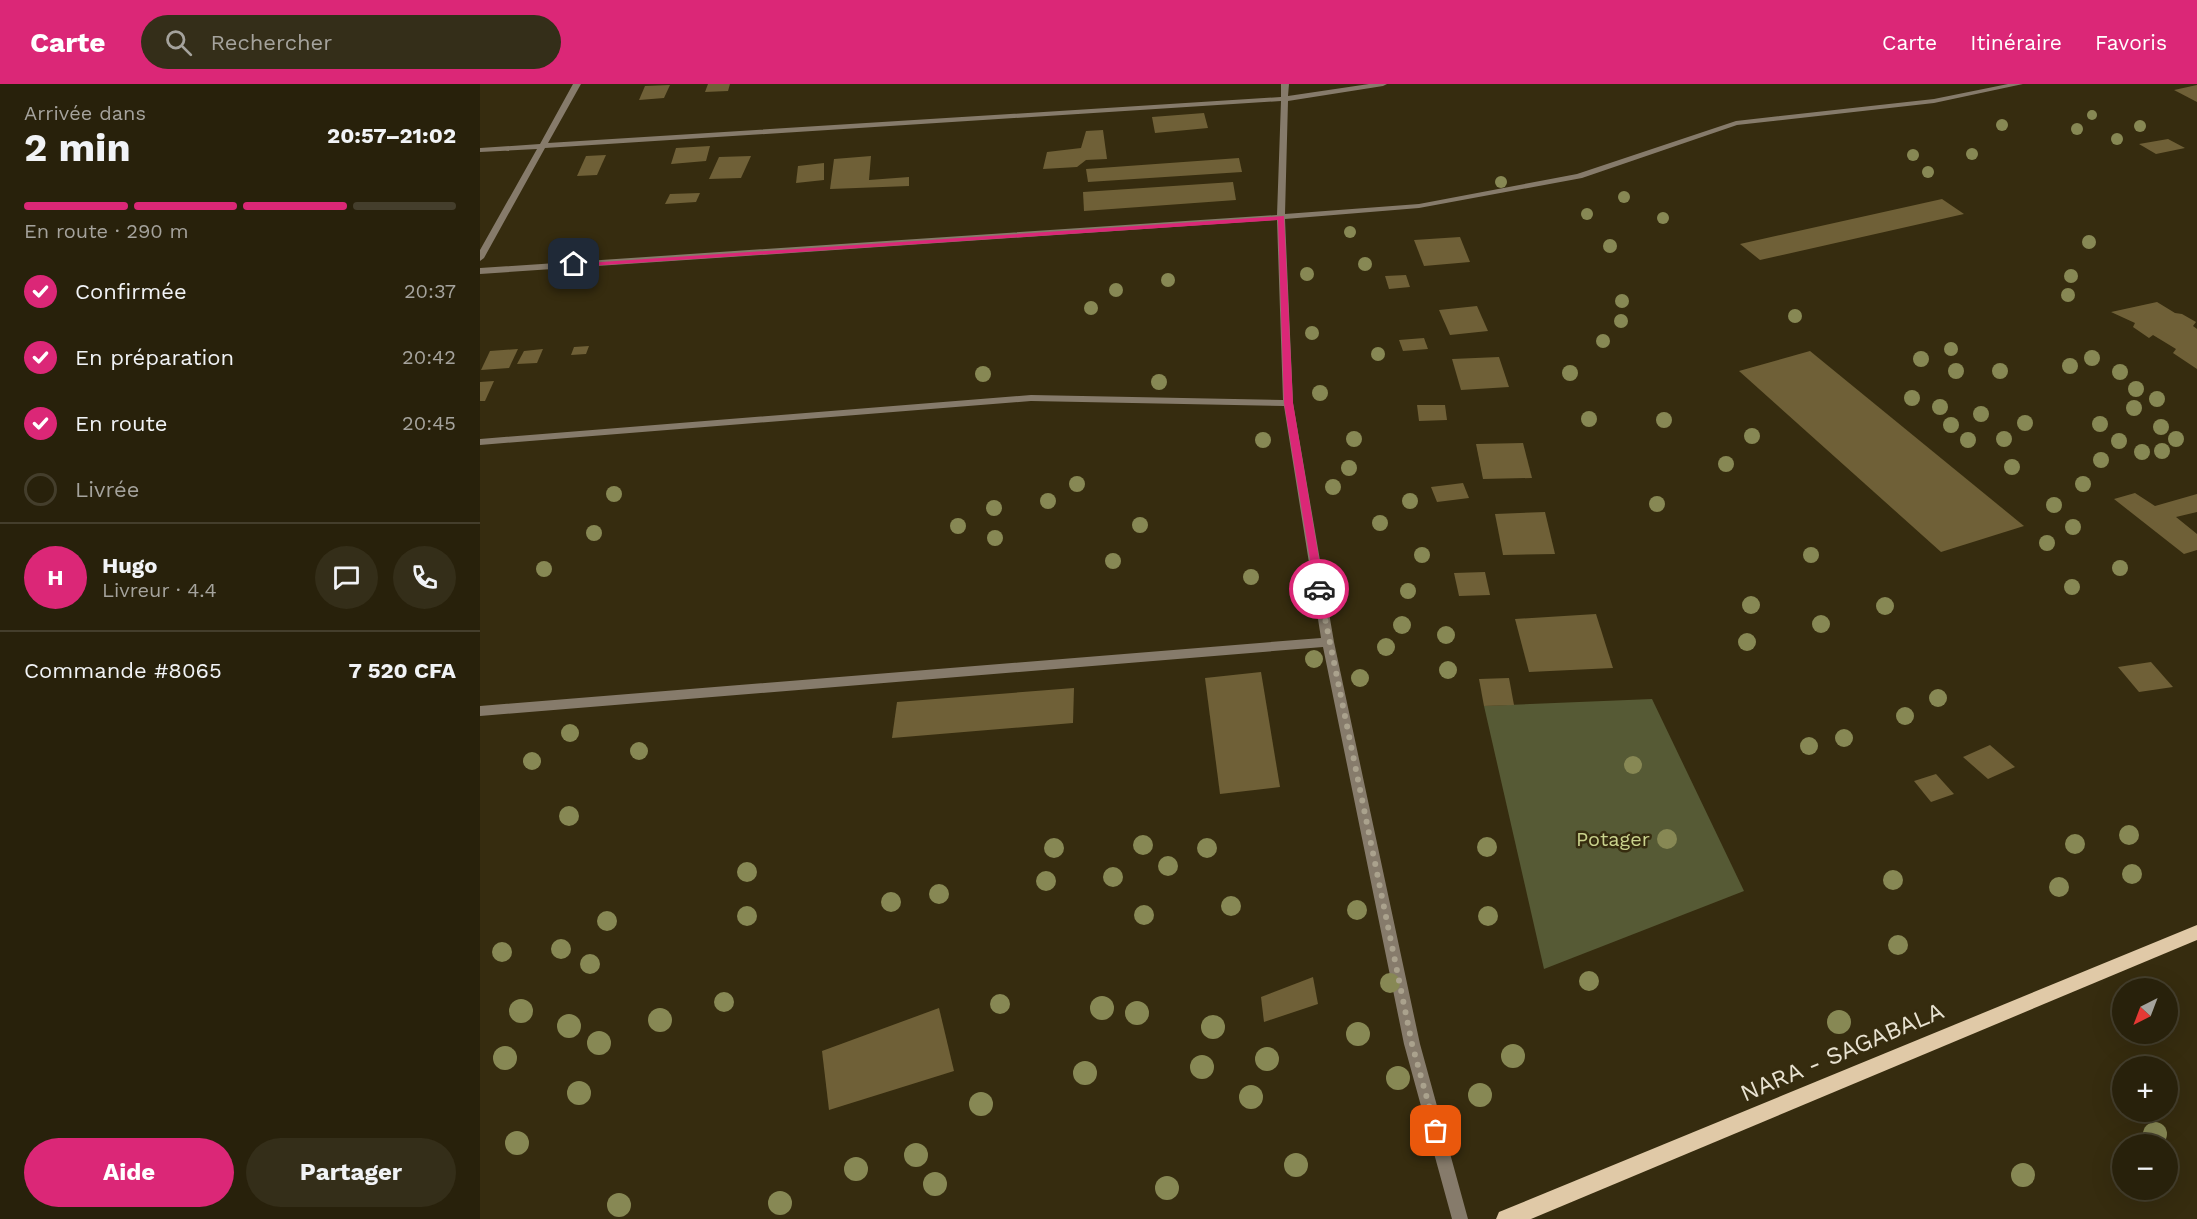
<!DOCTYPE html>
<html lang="fr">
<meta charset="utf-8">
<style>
:root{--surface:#28210b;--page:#342e19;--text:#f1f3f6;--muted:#a5a39d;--line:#443e2c;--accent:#db2777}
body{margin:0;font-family:"Work Sans",sans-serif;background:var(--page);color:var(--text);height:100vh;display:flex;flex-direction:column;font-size:22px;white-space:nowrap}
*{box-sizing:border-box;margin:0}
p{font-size:20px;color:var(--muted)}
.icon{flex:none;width:33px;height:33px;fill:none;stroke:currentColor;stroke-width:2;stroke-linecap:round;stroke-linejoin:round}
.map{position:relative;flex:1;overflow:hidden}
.sheet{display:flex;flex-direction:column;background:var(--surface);width:480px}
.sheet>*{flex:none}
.needle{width:39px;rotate:222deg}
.buttons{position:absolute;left:1632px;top:894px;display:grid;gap:12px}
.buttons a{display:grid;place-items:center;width:66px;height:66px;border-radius:50%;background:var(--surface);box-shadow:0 6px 24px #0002,0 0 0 2px var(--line);font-size:30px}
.pin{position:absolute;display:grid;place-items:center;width:51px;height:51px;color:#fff;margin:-26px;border-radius:12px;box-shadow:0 3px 9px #0006}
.courier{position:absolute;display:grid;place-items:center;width:60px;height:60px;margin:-30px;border:4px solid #db2777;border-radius:50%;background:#fff;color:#222;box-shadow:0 2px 8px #0007}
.head em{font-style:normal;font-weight:700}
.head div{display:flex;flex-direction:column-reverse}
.head{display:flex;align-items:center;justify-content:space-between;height:102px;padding:0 24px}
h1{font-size:39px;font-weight:700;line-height:45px}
.bar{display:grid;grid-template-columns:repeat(4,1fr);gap:9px 6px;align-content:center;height:72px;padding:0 24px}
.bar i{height:8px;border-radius:4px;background:var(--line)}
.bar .selected{background:var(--accent)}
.bar p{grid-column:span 4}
.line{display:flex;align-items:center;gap:15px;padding:0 24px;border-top:2px solid var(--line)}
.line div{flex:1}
.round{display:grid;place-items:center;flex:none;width:63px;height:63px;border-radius:32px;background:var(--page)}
ol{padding:0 24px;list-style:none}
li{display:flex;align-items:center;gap:18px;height:66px}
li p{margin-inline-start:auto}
li .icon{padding:6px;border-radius:50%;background:var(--accent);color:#fff;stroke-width:4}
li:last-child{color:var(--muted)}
li i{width:33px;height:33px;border:3px solid var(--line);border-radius:50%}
.primary-button{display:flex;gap:12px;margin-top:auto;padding:12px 24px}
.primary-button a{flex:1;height:69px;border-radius:36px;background:var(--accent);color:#fff;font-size:24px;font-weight:700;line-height:69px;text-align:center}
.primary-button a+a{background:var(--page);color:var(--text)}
header{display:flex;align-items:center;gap:36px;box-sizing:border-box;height:84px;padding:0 30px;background:var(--accent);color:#fff}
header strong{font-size:28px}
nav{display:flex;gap:33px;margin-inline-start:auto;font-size:21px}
.search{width:420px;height:54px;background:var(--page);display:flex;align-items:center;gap:15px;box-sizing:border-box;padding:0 21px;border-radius:33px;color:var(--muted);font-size:22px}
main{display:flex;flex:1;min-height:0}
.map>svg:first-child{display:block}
.green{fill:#565a35}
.building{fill:#6f6037}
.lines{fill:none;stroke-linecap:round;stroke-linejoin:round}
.street{fill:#867b6b;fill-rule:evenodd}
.primary{fill:#e0c9a7;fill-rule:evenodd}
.tree{fill:#878854}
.route{fill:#db2777}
.done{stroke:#aaa28d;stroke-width:6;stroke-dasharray:0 10.8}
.labels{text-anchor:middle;stroke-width:5;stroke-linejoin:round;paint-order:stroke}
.park-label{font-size:20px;fill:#cad38d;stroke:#362c0f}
.near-street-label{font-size:24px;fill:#e8e2d1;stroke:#362c0f}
</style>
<header>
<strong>Carte</strong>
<div class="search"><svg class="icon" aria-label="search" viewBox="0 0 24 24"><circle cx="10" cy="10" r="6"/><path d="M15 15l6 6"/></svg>Rechercher</div>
<nav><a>Carte</a><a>Itinéraire</a><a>Favoris</a></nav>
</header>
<main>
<section class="sheet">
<div class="head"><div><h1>2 min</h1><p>Arrivée dans</p></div><em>20:57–21:02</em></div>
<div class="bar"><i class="selected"></i><i class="selected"></i><i class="selected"></i><i></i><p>En route · 290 m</p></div>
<ol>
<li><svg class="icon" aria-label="check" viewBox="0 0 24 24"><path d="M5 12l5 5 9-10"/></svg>Confirmée<p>20:37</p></li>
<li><svg class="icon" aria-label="check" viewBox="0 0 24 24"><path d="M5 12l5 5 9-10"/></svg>En préparation<p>20:42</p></li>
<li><svg class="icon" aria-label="check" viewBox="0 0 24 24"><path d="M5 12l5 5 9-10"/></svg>En route<p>20:45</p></li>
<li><i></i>Livrée</li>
</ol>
<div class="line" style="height:108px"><b class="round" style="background:var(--accent);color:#fff">H</b><div><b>Hugo</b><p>Livreur · 4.4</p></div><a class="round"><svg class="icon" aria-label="chat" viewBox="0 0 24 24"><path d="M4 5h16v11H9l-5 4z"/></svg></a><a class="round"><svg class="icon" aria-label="phone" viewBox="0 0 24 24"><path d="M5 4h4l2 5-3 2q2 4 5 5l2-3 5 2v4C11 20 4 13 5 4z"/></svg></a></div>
<div class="line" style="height:78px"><div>Commande #8065</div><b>7 520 CFA</b></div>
<div class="primary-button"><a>Aide</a><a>Partager</a></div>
</section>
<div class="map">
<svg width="1717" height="1135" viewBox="0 0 1717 1135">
<rect width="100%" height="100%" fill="#362c0f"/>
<polygon class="green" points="1172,615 1264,807 1064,885 1004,622"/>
<g class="building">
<polygon points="228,0 250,0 248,7 225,8"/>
<polygon points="190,1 184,14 159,16 165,2"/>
<polygon points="1717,1 1717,18 1694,6"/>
<polygon points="724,29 728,44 675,49 672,33"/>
<polygon points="623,46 627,75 606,76 597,83 563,85 567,68 601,64 606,47"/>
<polygon points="1688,55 1705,64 1676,70 1659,60"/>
<polygon points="230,62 226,77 191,80 196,64"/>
<polygon points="126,71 117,91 97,92 106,72"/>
<polygon points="271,72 261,94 229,95 239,73"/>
<polygon points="391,72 389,96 429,93 429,102 350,105 354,75"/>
<polygon points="759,74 762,88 608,98 606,85"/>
<polygon points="344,79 344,96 316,99 318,82"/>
<polygon points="753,98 756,116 604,127 603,108"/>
<polygon points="220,109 216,118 185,120 190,110"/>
<polygon points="1462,115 1484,130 1280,176 1260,160"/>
<polygon points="980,153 990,178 944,182 934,156"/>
<polygon points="926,191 930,203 909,205 905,192"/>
<polygon points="1677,218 1695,229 1702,230 1716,238 1713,242 1717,245 1717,285 1693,269 1696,265 1673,251 1669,254 1653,243 1655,239 1631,228"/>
<polygon points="997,222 1008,247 970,251 959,226"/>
<polygon points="944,254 948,265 923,267 919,256"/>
<polygon points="109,262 106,270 91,271 94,263"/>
<polygon points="38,265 29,284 1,286 10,267"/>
<polygon points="63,265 57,279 37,280 44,267"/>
<polygon points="1330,267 1544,442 1461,468 1259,287"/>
<polygon points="1019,273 1029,303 981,306 972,275"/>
<polygon points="14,297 5,317 0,317 0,298"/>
<polygon points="937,321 965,321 967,336 939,337"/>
<polygon points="1043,359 1052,394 1003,395 996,360"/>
<polygon points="983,399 989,414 957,418 951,403"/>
<polygon points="1655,409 1675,422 1717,410 1717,428 1696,433 1717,450 1717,466 1704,470 1634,415"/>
<polygon points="1065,428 1075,470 1023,471 1015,430"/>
<polygon points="1005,488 1010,511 979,512 974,489"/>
<polygon points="1116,530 1133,584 1049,588 1035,535"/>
<polygon points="1671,578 1693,603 1659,608 1638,583"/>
<polygon points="781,588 800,703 740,710 725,594"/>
<polygon points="1029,594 1034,621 1004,622 999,595"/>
<polygon points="594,604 593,639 412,654 417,618"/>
<polygon points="1510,661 1535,683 1508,695 1483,673"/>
<polygon points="1456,690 1474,710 1451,718 1434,697"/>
<polygon points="833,893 838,920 784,938 781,913"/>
<polygon points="459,924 474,987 349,1026 342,967"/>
</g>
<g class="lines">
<polygon class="street" points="93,0 101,0 68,59 801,13 801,0 809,0 808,12 889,0 907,0 903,2 808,17 805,130 939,120 1097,90 1256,37 1454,15 1528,0 1543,0 1454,19 1257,41 1102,94 939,124 805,135 813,319 854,558 940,960 988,1135 972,1135 924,960 843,563 0,632 0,622 841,554 804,322 551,317 0,361 0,355 551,311 803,316 797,136 0,190 0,184 797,131 801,17 65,64 4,174 0,177 0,166 57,65 0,68 0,64 60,60"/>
<polygon class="primary" points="1717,841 1717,856 1051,1135 1016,1135 1019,1128"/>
</g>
<g class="tree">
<circle cx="1612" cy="31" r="5"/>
<circle cx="1522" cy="41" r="6"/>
<circle cx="1660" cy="42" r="6"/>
<circle cx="1597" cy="45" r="6"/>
<circle cx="1637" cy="55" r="6"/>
<circle cx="1492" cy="70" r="6"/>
<circle cx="1433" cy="71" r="6"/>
<circle cx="1448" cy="88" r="6"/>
<circle cx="1021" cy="98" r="6"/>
<circle cx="1144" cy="113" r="6"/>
<circle cx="1107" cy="130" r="6"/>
<circle cx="1183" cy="134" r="6"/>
<circle cx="870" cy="148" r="6"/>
<circle cx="1609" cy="158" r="7"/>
<circle cx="1130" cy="162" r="7"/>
<circle cx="885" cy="180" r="7"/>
<circle cx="827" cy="190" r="7"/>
<circle cx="1591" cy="192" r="7"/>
<circle cx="688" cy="196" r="7"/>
<circle cx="636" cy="206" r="7"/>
<circle cx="1588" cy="211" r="7"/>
<circle cx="1142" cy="217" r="7"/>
<circle cx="611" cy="224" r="7"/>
<circle cx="1315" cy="232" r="7"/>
<circle cx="1141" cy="237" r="7"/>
<circle cx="832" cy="249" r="7"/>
<circle cx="1123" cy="257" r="7"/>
<circle cx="1471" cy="265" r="7"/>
<circle cx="898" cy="270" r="7"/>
<circle cx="1612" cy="274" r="8"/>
<circle cx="1441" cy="275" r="8"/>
<circle cx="1590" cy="282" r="8"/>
<circle cx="1476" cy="287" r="8"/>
<circle cx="1520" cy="287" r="8"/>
<circle cx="1640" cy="288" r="8"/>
<circle cx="1090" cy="289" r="8"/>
<circle cx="503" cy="290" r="8"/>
<circle cx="679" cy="298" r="8"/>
<circle cx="1656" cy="305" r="8"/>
<circle cx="840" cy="309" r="8"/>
<circle cx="1432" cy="314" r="8"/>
<circle cx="1677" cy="315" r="8"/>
<circle cx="1460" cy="323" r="8"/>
<circle cx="1654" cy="324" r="8"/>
<circle cx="1501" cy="330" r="8"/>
<circle cx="1109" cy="335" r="8"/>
<circle cx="1184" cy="336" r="8"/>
<circle cx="1545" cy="339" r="8"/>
<circle cx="1620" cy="340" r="8"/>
<circle cx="1471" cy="341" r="8"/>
<circle cx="1681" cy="343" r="8"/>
<circle cx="1272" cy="352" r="8"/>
<circle cx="874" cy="355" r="8"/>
<circle cx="1524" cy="355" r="8"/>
<circle cx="1696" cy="355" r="8"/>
<circle cx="783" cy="356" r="8"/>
<circle cx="1488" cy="356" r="8"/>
<circle cx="1639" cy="357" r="8"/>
<circle cx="1682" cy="367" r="8"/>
<circle cx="1662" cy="368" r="8"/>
<circle cx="1621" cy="376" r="8"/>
<circle cx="1246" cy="380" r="8"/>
<circle cx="1532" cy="383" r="8"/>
<circle cx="869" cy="384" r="8"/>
<circle cx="597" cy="400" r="8"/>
<circle cx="1603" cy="400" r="8"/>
<circle cx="853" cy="403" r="8"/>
<circle cx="134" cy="410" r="8"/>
<circle cx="568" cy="417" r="8"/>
<circle cx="930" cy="417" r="8"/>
<circle cx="1177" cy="420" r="8"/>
<circle cx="1574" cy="421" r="8"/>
<circle cx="514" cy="424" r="8"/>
<circle cx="900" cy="439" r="8"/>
<circle cx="660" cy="441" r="8"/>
<circle cx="478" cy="442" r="8"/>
<circle cx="1593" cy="443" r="8"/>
<circle cx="114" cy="449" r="8"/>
<circle cx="515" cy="454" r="8"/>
<circle cx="1567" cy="459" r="8"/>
<circle cx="942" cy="471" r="8"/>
<circle cx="1331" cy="471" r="8"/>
<circle cx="633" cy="477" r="8"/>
<circle cx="1640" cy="484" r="8"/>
<circle cx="64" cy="485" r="8"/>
<circle cx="771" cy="493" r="8"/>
<circle cx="1592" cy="503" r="8"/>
<circle cx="928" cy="507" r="8"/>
<circle cx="1271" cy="521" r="9"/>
<circle cx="1405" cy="522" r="9"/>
<circle cx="1341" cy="540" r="9"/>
<circle cx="922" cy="541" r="9"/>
<circle cx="966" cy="551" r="9"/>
<circle cx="1267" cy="558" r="9"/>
<circle cx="906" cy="563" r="9"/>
<circle cx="834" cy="575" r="9"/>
<circle cx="968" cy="586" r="9"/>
<circle cx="880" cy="594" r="9"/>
<circle cx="1458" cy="614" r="9"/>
<circle cx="1425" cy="632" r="9"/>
<circle cx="90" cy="649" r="9"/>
<circle cx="1364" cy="654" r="9"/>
<circle cx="1329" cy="662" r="9"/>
<circle cx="159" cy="667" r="9"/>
<circle cx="52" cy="677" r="9"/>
<circle cx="1153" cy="681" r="9"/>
<circle cx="89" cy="732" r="10"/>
<circle cx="1649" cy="751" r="10"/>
<circle cx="1187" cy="755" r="10"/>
<circle cx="1595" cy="760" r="10"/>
<circle cx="663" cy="761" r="10"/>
<circle cx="1007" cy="763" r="10"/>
<circle cx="574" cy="764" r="10"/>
<circle cx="727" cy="764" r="10"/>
<circle cx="688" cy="782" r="10"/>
<circle cx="267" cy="788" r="10"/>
<circle cx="1652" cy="790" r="10"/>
<circle cx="633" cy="793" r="10"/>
<circle cx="1413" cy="796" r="10"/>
<circle cx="566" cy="797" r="10"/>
<circle cx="1579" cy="803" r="10"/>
<circle cx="459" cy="810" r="10"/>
<circle cx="411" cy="818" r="10"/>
<circle cx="751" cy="822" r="10"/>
<circle cx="877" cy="826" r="10"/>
<circle cx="664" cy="831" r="10"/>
<circle cx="267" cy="832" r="10"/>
<circle cx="1008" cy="832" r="10"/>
<circle cx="127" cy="837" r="10"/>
<circle cx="1418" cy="861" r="10"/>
<circle cx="81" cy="865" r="10"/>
<circle cx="22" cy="868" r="10"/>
<circle cx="110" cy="880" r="10"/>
<circle cx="1109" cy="897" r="10"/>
<circle cx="910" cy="899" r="10"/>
<circle cx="244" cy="918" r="10"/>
<circle cx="520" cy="920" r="10"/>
<circle cx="622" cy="924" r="12"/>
<circle cx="41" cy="927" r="12"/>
<circle cx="657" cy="929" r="12"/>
<circle cx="180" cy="936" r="12"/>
<circle cx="1359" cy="938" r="12"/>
<circle cx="89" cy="942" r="12"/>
<circle cx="733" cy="943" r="12"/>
<circle cx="878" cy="950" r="12"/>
<circle cx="119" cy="959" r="12"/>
<circle cx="1033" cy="972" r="12"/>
<circle cx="25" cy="974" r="12"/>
<circle cx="787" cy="975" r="12"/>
<circle cx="722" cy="983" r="12"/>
<circle cx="605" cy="989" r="12"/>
<circle cx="918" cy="994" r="12"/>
<circle cx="99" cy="1009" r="12"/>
<circle cx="1000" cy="1011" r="12"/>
<circle cx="771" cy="1013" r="12"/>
<circle cx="501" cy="1020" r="12"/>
<circle cx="1675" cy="1050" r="12"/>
<circle cx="37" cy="1059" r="12"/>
<circle cx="436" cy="1071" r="12"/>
<circle cx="816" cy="1081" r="12"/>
<circle cx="376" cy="1085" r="12"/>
<circle cx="1543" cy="1091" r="12"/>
<circle cx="455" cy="1100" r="12"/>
<circle cx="687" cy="1104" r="12"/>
<circle cx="300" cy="1119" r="12"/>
<circle cx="139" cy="1121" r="12"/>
</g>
<polygon class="route" points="804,132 813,319 844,505 839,508 835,505 804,319 798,136 94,183 91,180"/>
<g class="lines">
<polyline class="done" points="839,505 932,960 956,1047"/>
</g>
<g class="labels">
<g class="park-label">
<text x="1133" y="762">Potager</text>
</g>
<g class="near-street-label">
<text transform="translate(1362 968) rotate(-23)" y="8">NARA - SAGABALA</text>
</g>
</g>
</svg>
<div class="buttons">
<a><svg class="needle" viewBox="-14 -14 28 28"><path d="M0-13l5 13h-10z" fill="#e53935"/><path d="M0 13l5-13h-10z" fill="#a5a39d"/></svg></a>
<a>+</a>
<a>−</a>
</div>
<div class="pin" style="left:956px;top:1047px;background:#ea580c"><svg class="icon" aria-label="bag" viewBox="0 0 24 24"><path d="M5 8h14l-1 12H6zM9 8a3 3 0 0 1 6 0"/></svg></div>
<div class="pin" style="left:94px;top:180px;background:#1f2937"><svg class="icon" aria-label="home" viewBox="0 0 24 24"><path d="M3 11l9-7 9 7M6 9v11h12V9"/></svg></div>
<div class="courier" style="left:839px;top:505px"><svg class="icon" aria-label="car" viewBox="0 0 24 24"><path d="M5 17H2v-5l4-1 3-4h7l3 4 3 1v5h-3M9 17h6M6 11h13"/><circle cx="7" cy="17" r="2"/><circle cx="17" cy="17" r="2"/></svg></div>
</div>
</main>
